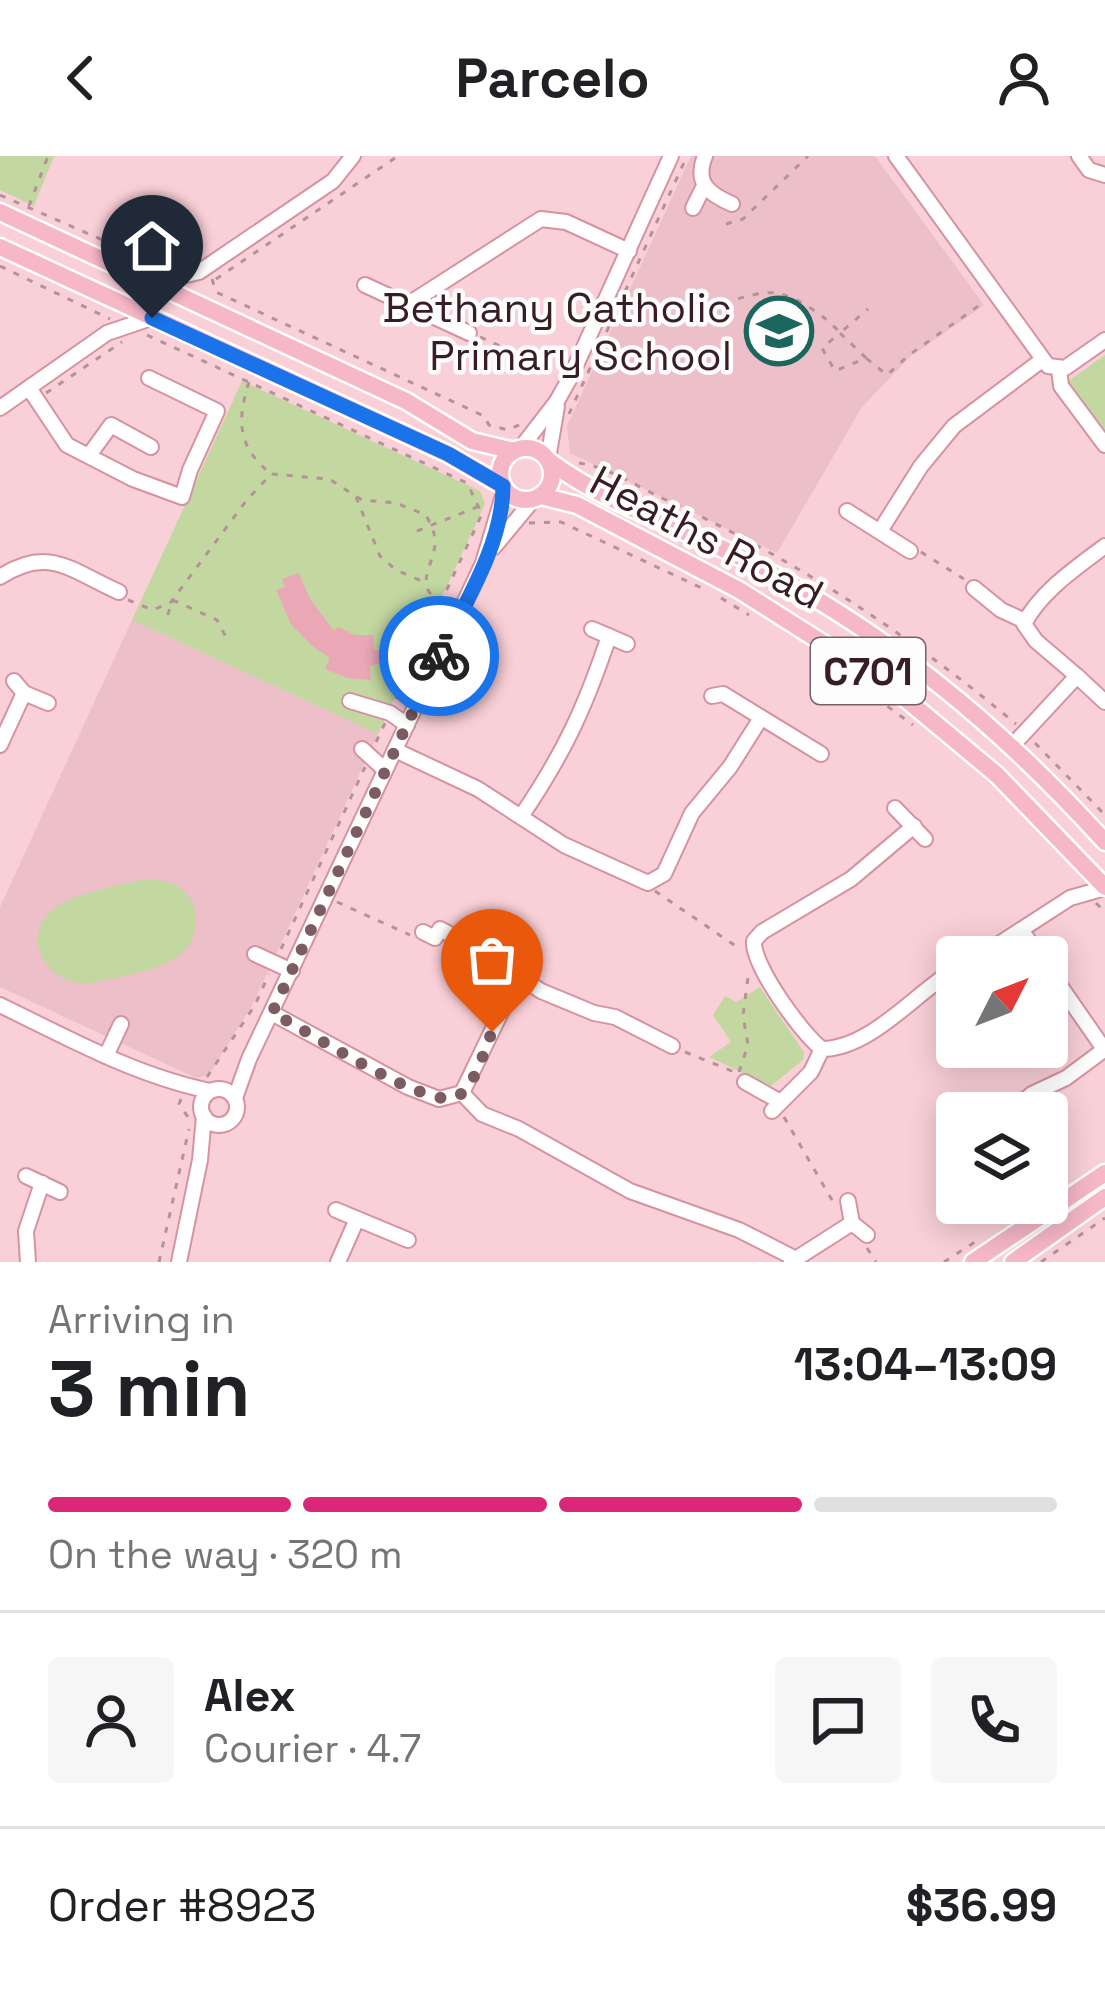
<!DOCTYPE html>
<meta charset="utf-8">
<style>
:root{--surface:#fff;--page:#f6f6f6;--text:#202124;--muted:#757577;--line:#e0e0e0;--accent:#db2777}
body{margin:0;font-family:"Space Grotesk",sans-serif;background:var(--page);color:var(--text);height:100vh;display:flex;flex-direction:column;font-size:45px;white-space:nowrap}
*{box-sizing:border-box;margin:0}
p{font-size:39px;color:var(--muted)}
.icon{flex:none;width:66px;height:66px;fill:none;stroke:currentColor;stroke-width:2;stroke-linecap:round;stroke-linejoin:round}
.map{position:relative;height:1106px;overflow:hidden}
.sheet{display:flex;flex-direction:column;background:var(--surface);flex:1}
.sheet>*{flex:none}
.needle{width:78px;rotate:48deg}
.controls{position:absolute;left:936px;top:780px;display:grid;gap:24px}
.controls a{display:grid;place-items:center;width:132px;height:132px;border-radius:12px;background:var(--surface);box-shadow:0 6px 30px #0003;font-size:60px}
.pin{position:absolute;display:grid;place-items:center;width:102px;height:102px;color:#fff;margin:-123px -51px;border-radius:50% 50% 50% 0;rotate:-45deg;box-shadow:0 0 12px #0007}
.pin .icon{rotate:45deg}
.courier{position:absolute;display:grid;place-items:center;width:120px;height:120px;margin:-60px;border:9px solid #1a73e8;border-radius:50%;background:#fff;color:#222;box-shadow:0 3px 15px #0007}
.overview em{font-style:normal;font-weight:600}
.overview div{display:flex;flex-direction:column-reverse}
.overview{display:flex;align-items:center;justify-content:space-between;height:204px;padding:0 48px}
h1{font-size:78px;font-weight:600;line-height:90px}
.bar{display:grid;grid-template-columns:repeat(4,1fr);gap:18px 12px;align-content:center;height:144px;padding:0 48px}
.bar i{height:15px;border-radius:9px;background:var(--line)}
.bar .selected{background:var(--accent)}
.bar p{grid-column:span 4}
.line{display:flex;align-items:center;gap:30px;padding:0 48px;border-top:3px solid var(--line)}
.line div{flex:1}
.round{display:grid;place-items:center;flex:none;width:126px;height:126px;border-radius:12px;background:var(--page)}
header{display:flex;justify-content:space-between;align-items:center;height:156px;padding:0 48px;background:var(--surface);font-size:54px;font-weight:600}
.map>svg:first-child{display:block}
.built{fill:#edbfc9}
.green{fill:#c3d7a1}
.building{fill:#eaa7b6}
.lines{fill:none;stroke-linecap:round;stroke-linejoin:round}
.minor-casing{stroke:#d593a1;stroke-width:18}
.major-casing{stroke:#fff;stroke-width:21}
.path{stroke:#b59198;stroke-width:3;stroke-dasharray:6 9;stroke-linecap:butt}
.minor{stroke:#fff;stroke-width:14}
.major{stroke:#f6b7c7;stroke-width:16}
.done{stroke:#7c5c63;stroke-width:12;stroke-dasharray:0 21.6}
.route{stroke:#1a73e8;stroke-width:15}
.labels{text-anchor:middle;stroke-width:9;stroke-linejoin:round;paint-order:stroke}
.shield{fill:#fdfdfd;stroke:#736165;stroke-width:3}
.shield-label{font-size:39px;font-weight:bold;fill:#381e24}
.poi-label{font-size:42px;fill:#381e24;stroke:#fdfdfd;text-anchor:end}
.street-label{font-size:42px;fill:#381e24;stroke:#fdfdfd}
</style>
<header><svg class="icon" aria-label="back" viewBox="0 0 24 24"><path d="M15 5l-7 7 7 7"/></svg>Parcelo<svg class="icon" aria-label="person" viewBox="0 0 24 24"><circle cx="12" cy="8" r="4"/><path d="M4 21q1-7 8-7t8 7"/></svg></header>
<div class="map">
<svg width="1105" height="1106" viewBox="0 0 1105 1106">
<rect width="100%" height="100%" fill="#fad0d8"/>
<g class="built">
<polygon points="691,0 875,0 984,149 910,201 862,251 777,397 570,297 567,270"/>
<polygon points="132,464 378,578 253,848 209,919 196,922 0,831 0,751"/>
</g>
<g class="green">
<polygon points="0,0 54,0 34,50 0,34"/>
<polygon points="1105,199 1105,279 1067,226"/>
<polygon points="242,225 480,335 485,348 378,578 132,464"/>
<path d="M144 723C154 724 170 724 179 731 201 745 201 779 183 796 164 814 121 821 96 826 50 836 16 781 55 752 78 735 117 731 144 723Z"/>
<polygon points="760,831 804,896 803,904 771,930 709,901 731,886 713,859 725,840 736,846"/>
</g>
<polygon class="building" points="299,417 310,443 334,475 338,471 355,479 373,479 374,494 387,494 387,506 370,510 371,524 347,522 325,513 330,502 312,490 291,468 276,434 285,431 282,423"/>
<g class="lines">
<defs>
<g id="minor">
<path d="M705 0C694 27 709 38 732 48"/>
<polyline points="896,0 1048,210 1065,212 1105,184"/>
<polyline points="1079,0 1089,14 1105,19"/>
<polyline points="693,52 704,30"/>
<polyline points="152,127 199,116 333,25 353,0"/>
<polyline points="365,129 469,177"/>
<polyline points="407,149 541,63 566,66 629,95"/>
<polyline points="1059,213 1061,230 1105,289"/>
<polyline points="29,232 67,289 133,323 182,341 190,314 217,255 149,222"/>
<polyline points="0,252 107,177 151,162"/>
<polyline points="520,293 557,245 571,220 671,0"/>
<polyline points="90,298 111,269 151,291"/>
<polyline points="548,303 557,250"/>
<polyline points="847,355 910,395"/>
<polyline points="880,375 921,310 954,270 1042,204"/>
<polyline points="494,391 533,344"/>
<path d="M0 421C49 389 71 415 119 436"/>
<polyline points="974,432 1001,454 1025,465"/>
<polyline points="592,473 627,488"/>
<path d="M1077 520 1036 485 1024 468C1040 436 1077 411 1105 390"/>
<polyline points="14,525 24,537 48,547"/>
<polyline points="712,540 723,538 821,598"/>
<polyline points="350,545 390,557 407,569"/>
<polyline points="0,589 24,537"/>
<polyline points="1012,590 1077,520 1105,546"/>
<polyline points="362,593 385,614"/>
<polyline points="395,594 478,633 564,689 648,727 664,718 692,657 730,611 761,562"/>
<polyline points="895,652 925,683"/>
<path d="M522 659C564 597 585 552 609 480"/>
<polyline points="1022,775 1040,801"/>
<polyline points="423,776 435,782 440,773 478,793 541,835 594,857 615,861 672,890"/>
<polyline points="255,798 292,815"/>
<polyline points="979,801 1070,742 1105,732"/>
<polyline points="1047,811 1104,893"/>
<path d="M0 849C68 882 136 920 210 935"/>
<polyline points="272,857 408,931 439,943 462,937 482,958 519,973 630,1035 739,1074 796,1103"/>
<path d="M822 893C802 878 752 809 754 785L762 776 851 723 914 670"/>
<polyline points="106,900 121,868"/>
<polyline points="745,926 779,945"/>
<circle cx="219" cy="951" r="18"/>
<polyline points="462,937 519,819"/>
<polyline points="235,942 249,903 483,407 505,333"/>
<path d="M772 955 811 916 822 893C871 893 917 835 957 812"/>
<polyline points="1008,957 1032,938 1066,922 1105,893"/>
<polyline points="26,1020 60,1036"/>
<polyline points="848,1045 852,1067 867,1079"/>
<polyline points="336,1054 408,1084"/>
<polyline points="28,1106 26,1075 42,1027"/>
<polyline points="179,1106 200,1004 204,960"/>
<polyline points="338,1106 357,1063"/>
<polyline points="791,1106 852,1067"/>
</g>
<g id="major">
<polyline points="0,56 406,245 472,285 514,295"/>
<polyline points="0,91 448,298 503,330"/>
<circle cx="526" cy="318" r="26"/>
<path d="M549 305C611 351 685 372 754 408 890 479 1002 572 1105 686"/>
<polyline points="541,340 577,349 739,434 889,529 997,619 1105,731"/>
<polyline points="973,1106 1105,1017"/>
<polyline points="1013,1106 1105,1041"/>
</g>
</defs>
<use href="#minor" class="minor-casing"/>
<use href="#major" class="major-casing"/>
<g class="path">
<polyline points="0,39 162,110"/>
<polyline points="29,50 48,0"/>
<polyline points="726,68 743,63 808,0"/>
<polyline points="0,110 110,163"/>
<polyline points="212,123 216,136 484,260 489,269 508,274 523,267"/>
<polyline points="216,123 398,0"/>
<path d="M682 164C703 155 753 134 775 137 795 139 828 162 840 177L868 153"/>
<polyline points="147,179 467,327 482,358 394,547"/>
<polyline points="480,181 550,212"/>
<polyline points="866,202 840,177 822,192 835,215 866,202 887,219 909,199 984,146"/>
<path d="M249 226C237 264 237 290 270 317"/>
<polyline points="46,237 122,186"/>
<polyline points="569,258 687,0"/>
<path d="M579 307C606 310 638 331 664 343 793 402 907 477 1016 568"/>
<polyline points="356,341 380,400 396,414 424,426"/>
<polyline points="529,367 561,366 708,435"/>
<polyline points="417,375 477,351"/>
<polyline points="921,396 964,423"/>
<polyline points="721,442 749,459"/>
<path d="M128 444 153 454 171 446 246 345 271 318 329 323 362 344 396 347 426 359C431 369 436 378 435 389 432 412 414 431 440 445"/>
<polyline points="168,459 171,446 175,445 217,464 228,485"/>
<polyline points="839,515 913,569"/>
<polyline points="376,586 385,567"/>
<polyline points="1035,587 1105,659"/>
<polyline points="655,735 740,793"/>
<polyline points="337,746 410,779"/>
<polyline points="1096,747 1105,756"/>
<polyline points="281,793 365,611"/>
<polyline points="685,896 737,917"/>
<polyline points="739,916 748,889 743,859 749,814"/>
<polyline points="207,921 255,849 269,818"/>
<polyline points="181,943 179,948 190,964"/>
<polyline points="784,961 836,1051"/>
<polyline points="867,1092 876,1106"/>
<polyline points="159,1106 189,973"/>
<polyline points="944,1106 978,1084"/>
<polyline points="1041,1106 1105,1062"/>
</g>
<use href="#minor" class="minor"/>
<use href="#major" class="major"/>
</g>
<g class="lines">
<path class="done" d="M439 500 272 857C306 873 427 954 456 941 475 932 484 894 492 876"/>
<path class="route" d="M152 162 448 298 503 330C503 388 464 449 439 500"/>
</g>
<defs>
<symbol id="school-ring" viewBox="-11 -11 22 22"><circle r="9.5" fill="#fdfdfd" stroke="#1b665d" stroke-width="1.5"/><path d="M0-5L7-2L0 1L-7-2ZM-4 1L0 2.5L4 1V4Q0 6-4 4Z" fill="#1b665d"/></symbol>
</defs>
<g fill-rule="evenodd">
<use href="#school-ring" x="741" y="137" width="76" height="76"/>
</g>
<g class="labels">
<rect class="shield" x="811" y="482" width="114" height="66" rx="9"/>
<g class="shield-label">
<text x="868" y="529">C701</text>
</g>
<g class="poi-label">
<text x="732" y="166">Bethany Catholic<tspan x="732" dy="48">Primary School</tspan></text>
</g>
<g class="street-label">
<text transform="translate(707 381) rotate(28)" y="15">Heaths Road</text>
</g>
</g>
</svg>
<div class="controls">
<a><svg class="needle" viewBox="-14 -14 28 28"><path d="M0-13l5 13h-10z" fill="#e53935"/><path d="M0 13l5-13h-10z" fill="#757577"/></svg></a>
<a><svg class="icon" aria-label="layers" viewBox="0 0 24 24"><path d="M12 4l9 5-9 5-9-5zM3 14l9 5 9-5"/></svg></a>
</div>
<div class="pin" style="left:492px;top:876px;background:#ea580c"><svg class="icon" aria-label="bag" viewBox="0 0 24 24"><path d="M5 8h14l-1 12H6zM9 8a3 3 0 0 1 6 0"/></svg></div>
<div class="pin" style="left:152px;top:162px;background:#1f2937"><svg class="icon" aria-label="home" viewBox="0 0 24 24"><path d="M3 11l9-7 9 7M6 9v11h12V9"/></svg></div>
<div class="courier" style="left:439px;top:500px"><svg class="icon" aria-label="bike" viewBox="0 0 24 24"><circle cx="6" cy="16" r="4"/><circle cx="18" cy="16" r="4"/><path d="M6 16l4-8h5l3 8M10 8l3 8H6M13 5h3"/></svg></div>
</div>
<section class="sheet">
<div class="overview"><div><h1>3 min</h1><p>Arriving in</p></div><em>13:04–13:09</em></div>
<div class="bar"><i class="selected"></i><i class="selected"></i><i class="selected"></i><i></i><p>On the way · 320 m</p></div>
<div class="line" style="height:216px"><a class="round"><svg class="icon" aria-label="person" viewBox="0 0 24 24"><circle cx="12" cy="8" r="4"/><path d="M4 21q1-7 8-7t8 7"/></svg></a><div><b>Alex</b><p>Courier · 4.7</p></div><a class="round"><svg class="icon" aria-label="chat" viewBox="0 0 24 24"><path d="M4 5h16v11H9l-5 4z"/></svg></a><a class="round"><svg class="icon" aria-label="phone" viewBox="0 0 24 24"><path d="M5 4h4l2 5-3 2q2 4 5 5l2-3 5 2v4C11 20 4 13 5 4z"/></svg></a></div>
<div class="line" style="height:156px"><div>Order #8923</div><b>$36.99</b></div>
</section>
